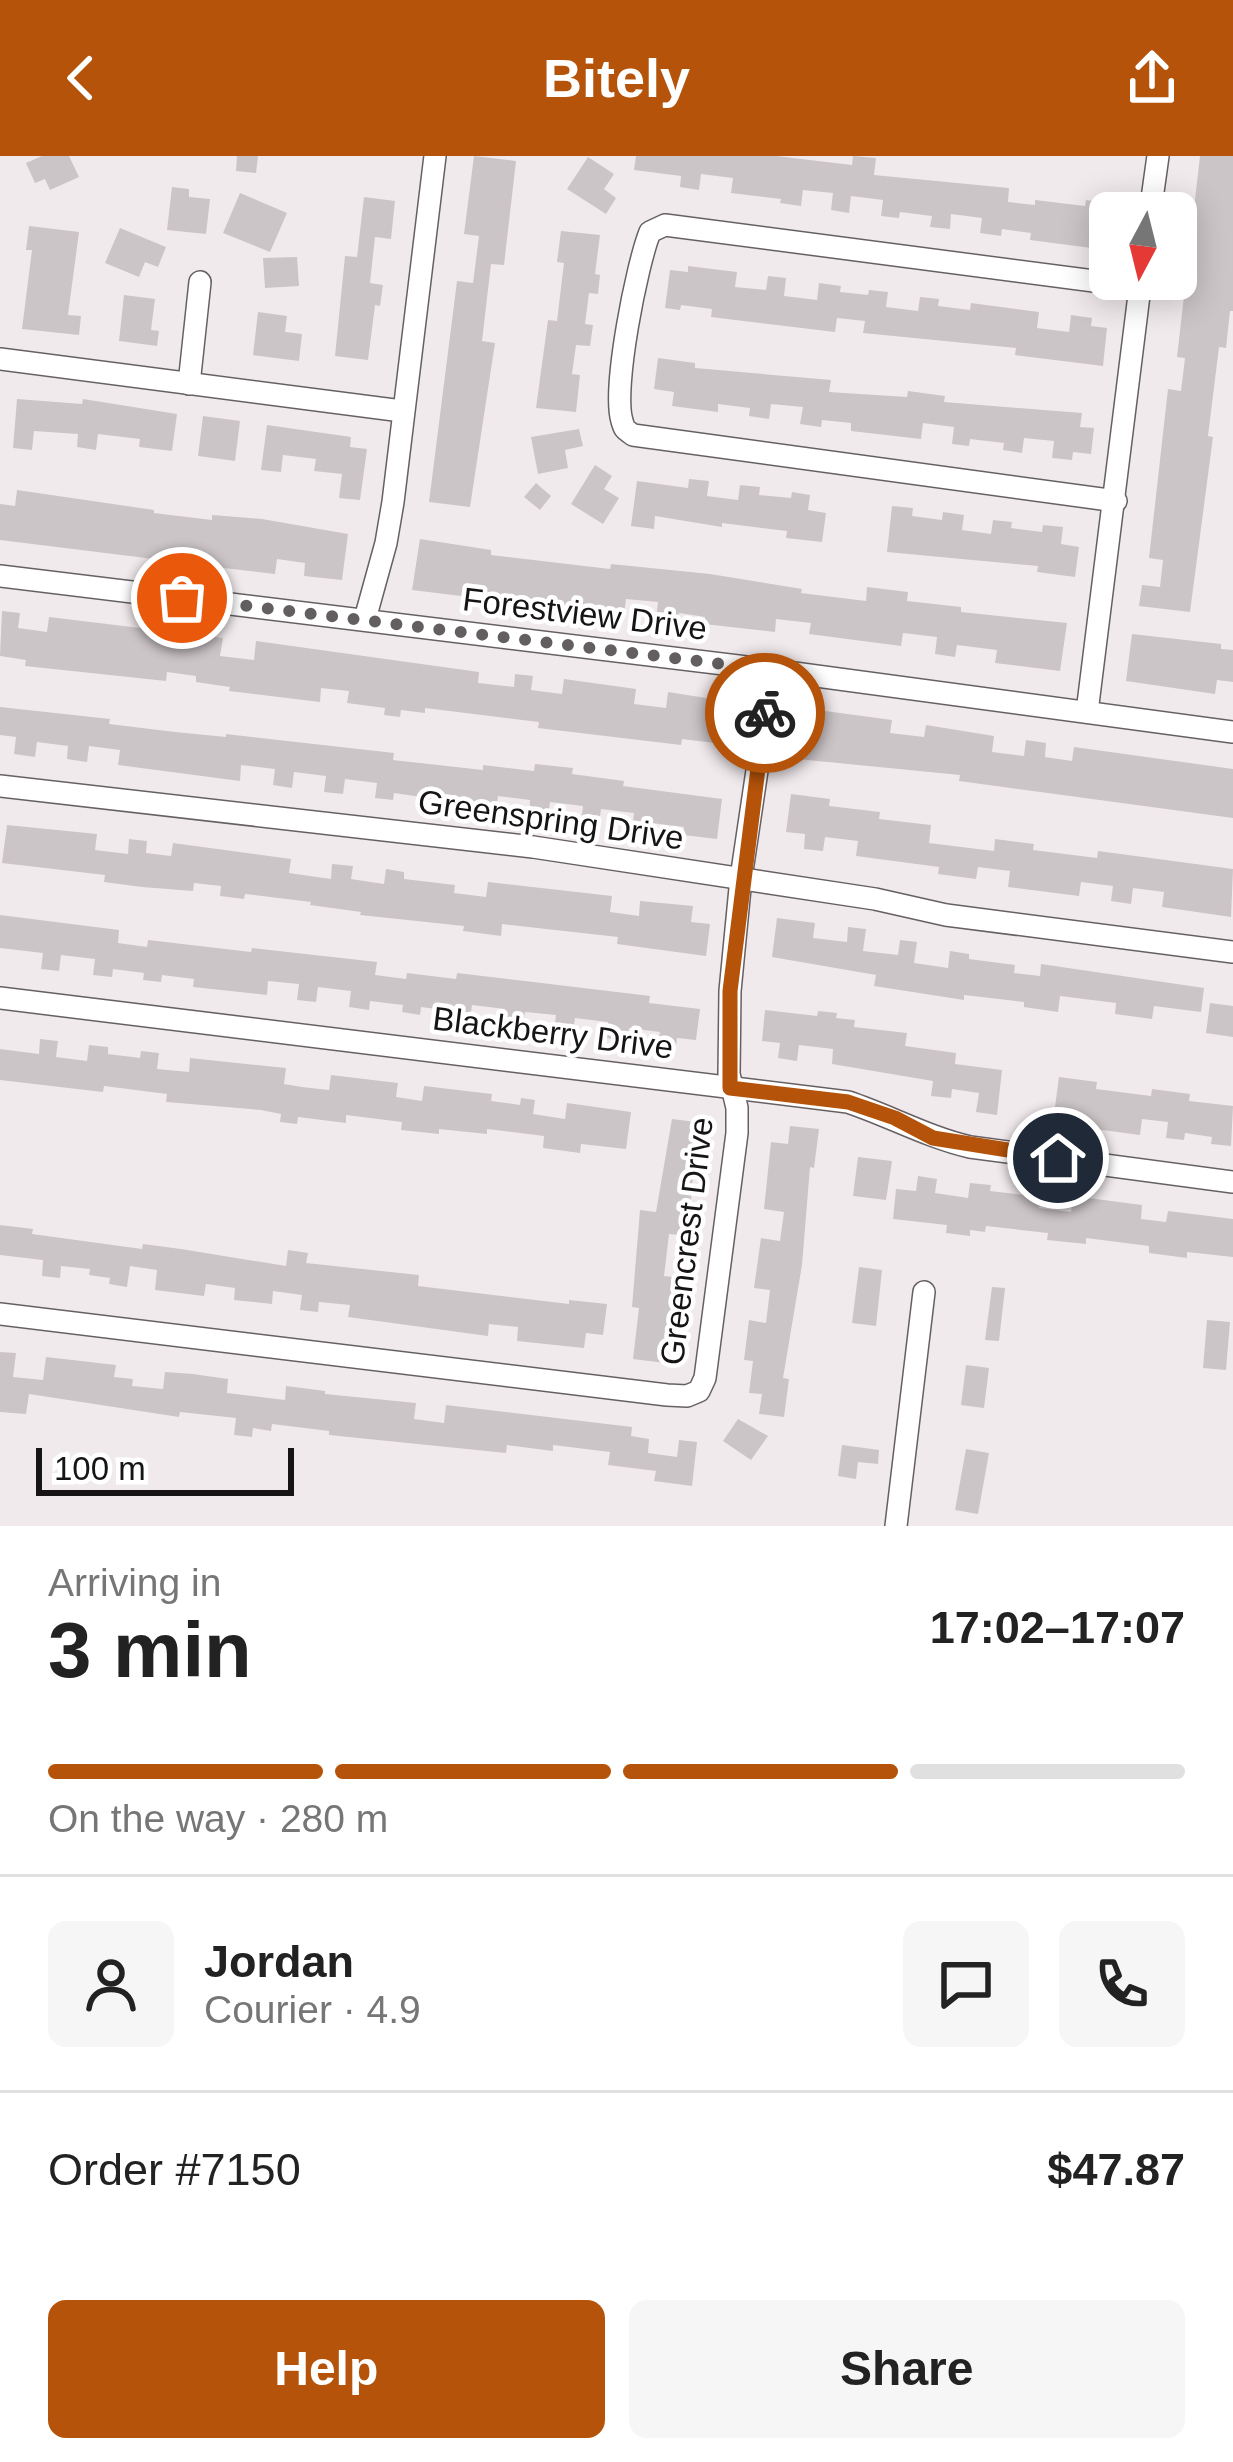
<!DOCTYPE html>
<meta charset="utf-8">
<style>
:root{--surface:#fff;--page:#f6f6f6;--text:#222;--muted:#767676;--line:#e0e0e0;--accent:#b45309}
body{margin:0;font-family:Helvetica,sans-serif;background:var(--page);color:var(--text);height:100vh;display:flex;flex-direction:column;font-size:45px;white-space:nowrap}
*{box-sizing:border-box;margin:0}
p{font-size:39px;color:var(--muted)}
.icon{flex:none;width:66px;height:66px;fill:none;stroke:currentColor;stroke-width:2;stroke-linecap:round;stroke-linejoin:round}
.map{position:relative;height:1370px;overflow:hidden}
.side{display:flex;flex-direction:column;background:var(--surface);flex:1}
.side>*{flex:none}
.needle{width:78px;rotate:187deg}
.controls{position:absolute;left:1089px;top:36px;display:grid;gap:24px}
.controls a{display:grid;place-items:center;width:108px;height:108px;border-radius:18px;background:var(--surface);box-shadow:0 6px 30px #0003;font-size:60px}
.scale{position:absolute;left:36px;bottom:30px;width:258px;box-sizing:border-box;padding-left:12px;border:6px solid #161415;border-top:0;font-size:33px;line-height:42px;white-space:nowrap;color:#161415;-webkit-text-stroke:9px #fff;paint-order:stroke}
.pin{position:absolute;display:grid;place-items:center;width:102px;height:102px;color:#fff;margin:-51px;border:6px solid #fff;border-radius:50%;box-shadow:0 3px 12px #0007}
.courier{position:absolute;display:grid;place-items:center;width:120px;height:120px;margin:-60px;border:9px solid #b45309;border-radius:50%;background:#fff;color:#222;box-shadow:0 3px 15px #0007}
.summary em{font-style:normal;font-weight:600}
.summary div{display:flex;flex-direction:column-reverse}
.summary{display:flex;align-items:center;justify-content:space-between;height:204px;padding:0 48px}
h1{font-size:78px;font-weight:600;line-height:90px}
.bar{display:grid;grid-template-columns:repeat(4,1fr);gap:18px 12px;align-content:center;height:144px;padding:0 48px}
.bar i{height:15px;border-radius:9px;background:var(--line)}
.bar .active{background:var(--accent)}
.bar p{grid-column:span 4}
.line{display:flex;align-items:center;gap:30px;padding:0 48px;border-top:3px solid var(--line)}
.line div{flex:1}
.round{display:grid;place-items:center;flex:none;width:126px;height:126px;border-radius:18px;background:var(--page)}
.button{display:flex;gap:24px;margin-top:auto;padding:24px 48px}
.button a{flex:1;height:138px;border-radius:18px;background:var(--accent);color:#fff;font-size:48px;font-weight:600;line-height:138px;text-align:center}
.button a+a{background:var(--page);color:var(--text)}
header{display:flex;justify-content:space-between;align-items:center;height:156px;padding:0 48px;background:var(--accent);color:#fff;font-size:54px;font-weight:600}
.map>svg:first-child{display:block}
.building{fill:#ccc5c8}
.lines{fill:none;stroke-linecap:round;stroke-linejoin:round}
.minor-casing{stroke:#666063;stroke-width:24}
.minor{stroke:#fff;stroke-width:21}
.done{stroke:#635f61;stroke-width:12;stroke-dasharray:0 21.6}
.route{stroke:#b45309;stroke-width:15}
.labels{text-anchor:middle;stroke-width:9;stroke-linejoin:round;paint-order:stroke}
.street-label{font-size:33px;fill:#161415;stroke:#fff}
</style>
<header><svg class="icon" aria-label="back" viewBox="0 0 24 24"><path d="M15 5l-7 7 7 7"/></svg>Bitely<svg class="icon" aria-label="share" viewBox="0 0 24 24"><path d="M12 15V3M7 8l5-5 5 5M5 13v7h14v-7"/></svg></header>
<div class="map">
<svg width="1233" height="1370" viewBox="0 0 1233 1370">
<rect width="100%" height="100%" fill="#f1eaed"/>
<g class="building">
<polygon points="42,0 69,0 79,21 50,34 45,23 35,27 26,7"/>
<polygon points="237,0 258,0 256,17 236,15"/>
<polygon points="474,0 516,5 504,109 491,108 482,185 495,187 470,351 429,346 457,125 473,127 479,80 464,78"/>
<polygon points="636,0 776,0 852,9 853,0 876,2 874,19 1009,32 1008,46 1035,49 1035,44 1085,50 1086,44 1110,47 1110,78 1101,77 1099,93 1030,84 1031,77 1002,73 1001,80 980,77 982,62 951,58 950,73 930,71 932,60 900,56 899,62 881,60 883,44 851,40 849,57 831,54 833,37 803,34 801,50 780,47 781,43 731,37 733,22 701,18 699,34 680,31 681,20 634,14"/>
<polygon points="1200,0 1233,0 1233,155 1230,155 1226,192 1219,191 1208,280 1213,281 1190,456 1139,450 1142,429 1160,431 1163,404 1149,402 1168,233 1181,235 1185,202 1177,201"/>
<polygon points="588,1 614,18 604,33 616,42 606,58 567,33"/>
<polygon points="172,31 189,33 189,41 210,43 206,78 167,74"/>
<polygon points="240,37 287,57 270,96 223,77"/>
<polygon points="364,41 395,45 391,83 375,81 370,127 383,129 380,150 375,149 368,204 335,200 345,100 357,101"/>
<polygon points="29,70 79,76 68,159 81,160 79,179 22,173 32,94 26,94"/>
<polygon points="120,72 166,91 158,111 145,106 139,121 105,107"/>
<polygon points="561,75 600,79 595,118 600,119 598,138 589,137 585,168 593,169 590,190 576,189 572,218 580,219 576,256 536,252 548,164 557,165 564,107 557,106"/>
<polygon points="297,101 299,130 265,132 263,102"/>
<polygon points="688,110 737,116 735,131 766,134 768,120 786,122 784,140 817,144 819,127 841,130 840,136 868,139 869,134 888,136 886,151 918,155 920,141 939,143 938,150 970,154 971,147 1039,156 1037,172 1069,176 1071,159 1092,162 1091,170 1107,172 1103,210 1015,199 1016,192 863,177 865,165 837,162 835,176 711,161 712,153 681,149 680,154 665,152 670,114 688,116"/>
<polygon points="124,139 155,143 151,174 159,175 157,190 119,185"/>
<polygon points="258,156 287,160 285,176 302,178 299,205 253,199"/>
<polygon points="658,202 695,207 695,212 831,224 829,236 907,241 908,235 945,240 944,246 1082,257 1080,271 1094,272 1091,298 1073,296 1072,304 1052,302 1054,285 1024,282 1022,297 1003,294 1004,287 970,283 969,290 952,288 954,271 923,267 921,283 851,275 851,267 822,264 821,271 800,268 803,251 771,248 769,263 749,260 750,252 718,248 718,256 672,250 674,236 654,233"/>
<polygon points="17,243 82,248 83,243 177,258 172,295 139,291 140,283 98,278 96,294 77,291 78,278 34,275 32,294 13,292"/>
<polygon points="203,260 240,265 235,305 198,300"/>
<polygon points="267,269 351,281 350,291 367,293 360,344 339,342 342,318 314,315 316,303 283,299 281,316 261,314"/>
<polygon points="579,273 583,290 565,294 568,312 538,318 531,281"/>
<polygon points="595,309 612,320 604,333 619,342 603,368 571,348"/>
<polygon points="689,323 709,325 707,340 738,344 740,329 760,331 759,339 791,342 792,336 810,339 808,354 826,357 822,386 786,382 787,375 722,367 722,371 655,360 654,373 631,370 637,325 688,332"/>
<polygon points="536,327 551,340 540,354 524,341"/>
<polygon points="17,334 154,354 154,357 212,364 212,359 262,363 348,378 342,424 304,420 305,407 277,403 275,418 206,410 207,398 179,394 178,406 0,384 0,348 15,350"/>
<polygon points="892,350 913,352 912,360 942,364 943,356 964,359 962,374 991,378 993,364 1012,366 1011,372 1042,376 1043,369 1063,371 1061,388 1079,391 1075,421 1037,416 1038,410 887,396"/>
<polygon points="420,383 491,394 491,399 610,413 611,408 710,418 802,433 801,437 866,445 867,431 908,436 907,445 961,451 961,456 1067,467 1060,515 995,507 997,494 957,489 955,501 935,498 937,481 903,477 901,490 809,478 811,467 776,463 775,476 704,468 705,461 679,457 678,466 656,463 658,446 626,443 624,460 412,434"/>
<polygon points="2,455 20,457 18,472 47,476 49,461 223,482 220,500 254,504 256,485 479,516 478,527 514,531 515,518 533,520 531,534 562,538 564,523 636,533 634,548 666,552 668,536 738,547 732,589 682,583 681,589 538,572 539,566 425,552 425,557 401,554 400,561 384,559 385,552 347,547 349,535 321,532 320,546 229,535 230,531 196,526 196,520 167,516 166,525 25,510 26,504 0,500"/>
<polygon points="1132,478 1221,488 1221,493 1233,494 1233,526 1217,524 1215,538 1126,525"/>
<polygon points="0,551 110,563 109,568 175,576 226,581 226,578 394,597 393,604 483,614 483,609 534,615 535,608 573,612 572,618 624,625 623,630 722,643 717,683 683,679 684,671 651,667 650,674 632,672 634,657 601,653 599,668 581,666 583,650 550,646 548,662 529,660 530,644 498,640 496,656 427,648 428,642 394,637 393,644 375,642 377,627 345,623 343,638 324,636 326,620 294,616 292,632 273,629 275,613 241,609 240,625 118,609 120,594 89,590 87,606 67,603 68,590 37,586 35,601 14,598 16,581 0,579"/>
<polygon points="803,552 892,564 890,577 924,581 926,569 994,580 992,596 1024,600 1026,584 1046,587 1045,601 1072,605 1074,591 1233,613 1233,662 959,625 960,619 797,603"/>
<polygon points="791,638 830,643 829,650 880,656 879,663 931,669 929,687 994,695 995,683 1034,688 1033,694 1097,702 1098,695 1233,713 1231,761 1162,751 1164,736 1133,732 1131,748 1111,745 1113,730 1081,726 1079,740 1008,731 1010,715 978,711 976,723 938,718 939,711 856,700 858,685 825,681 823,695 804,693 805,678 786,676"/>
<polygon points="7,669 97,678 95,694 128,698 129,683 147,685 146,697 171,700 173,687 291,703 289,717 331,723 332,708 353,710 351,723 384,728 386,713 404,716 404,723 455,729 454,737 486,741 488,726 612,740 610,756 639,760 640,745 693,750 691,766 710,768 706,800 617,788 618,781 502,768 501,780 463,775 464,770 360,759 361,756 310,749 311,746 245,738 244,743 220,740 221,730 194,727 193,735 142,731 104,726 105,719 2,707"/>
<polygon points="0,759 119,774 118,787 147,791 148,784 251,796 252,792 377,806 375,819 406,823 407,817 456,823 457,817 650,840 649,847 700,853 696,884 677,882 676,890 658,887 660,876 629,872 627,885 606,882 608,866 575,862 573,878 554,875 556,859 525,856 523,871 503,868 505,853 472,849 470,864 451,862 452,855 421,851 420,859 402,856 403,849 370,845 369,854 349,851 351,835 318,831 316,846 297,844 299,828 268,825 267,839 193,831 194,823 162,819 161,826 143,824 144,817 113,813 112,821 93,819 95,803 61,799 59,815 41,813 43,797 0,792"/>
<polygon points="777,762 815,767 813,782 847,786 848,771 866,773 863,795 898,799 900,784 917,786 914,807 948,812 950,795 969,798 969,803 1015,809 1014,817 1040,820 1041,808 1204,832 1201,856 1154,850 1152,863 1115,858 1116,847 1060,840 1058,856 1024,851 1024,846 964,839 964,844 874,830 876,819 772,801"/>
<polygon points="1210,847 1233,850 1233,881 1206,877"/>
<polygon points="765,854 817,860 818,855 837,857 836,862 855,864 854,871 907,877 905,890 956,897 955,908 1002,914 997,959 976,956 979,937 952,933 951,942 931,940 933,925 832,908 833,893 799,889 797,905 778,902 780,887 762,885"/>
<polygon points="40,883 58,885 56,901 87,905 89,889 108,891 108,898 140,902 141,895 159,897 157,913 189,916 190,902 286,912 284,928 302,931 329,934 331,919 398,927 396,941 422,945 424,930 492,938 491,945 520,949 521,942 535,944 533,958 565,963 567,947 631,956 626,993 581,988 580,997 543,992 544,980 487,973 487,978 439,973 439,978 401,974 402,966 346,959 346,967 298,961 297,968 280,966 281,958 261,954 166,946 167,938 104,930 103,936 0,924 0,893 39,898"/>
<polygon points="1059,921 1097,926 1096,933 1151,940 1152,933 1190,938 1189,945 1233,950 1231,990 1211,988 1212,981 1185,977 1184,984 1166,982 1168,966 1142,963 1140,979 1072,970 1074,954 1055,951"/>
<polygon points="672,963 704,967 701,997 695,996 688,1080 669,1078 664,1120 682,1122 673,1208 633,1203 639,1152 632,1151 640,1054 656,1056"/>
<polygon points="790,970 819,973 814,1012 810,1011 802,1109 783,1222 789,1223 784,1261 759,1258 762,1238 749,1237 753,1205 744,1204 749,1164 766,1167 770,1134 754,1132 761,1082 780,1085 784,1056 764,1053 771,986 788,988"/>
<polygon points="858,1001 892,1005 886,1044 853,1040"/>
<polygon points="918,1020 937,1023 935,1037 968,1042 970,1027 991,1029 990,1035 1041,1041 1039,1052 1071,1056 1073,1040 1142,1049 1141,1063 1166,1066 1168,1055 1233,1063 1233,1101 1187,1096 1187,1102 1149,1097 1149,1090 1086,1082 1086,1088 1047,1084 1048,1077 986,1070 985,1076 970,1074 970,1080 946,1077 947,1069 893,1063 896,1033 916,1035"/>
<polygon points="0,1069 33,1073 32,1078 142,1093 143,1088 181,1093 286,1110 288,1094 308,1097 306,1107 419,1119 418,1130 569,1148 569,1144 607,1148 603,1179 586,1177 584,1192 517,1185 518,1171 489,1168 488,1180 348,1161 350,1149 319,1146 318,1156 300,1154 302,1139 273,1135 272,1148 234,1144 235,1132 206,1128 204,1140 155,1134 157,1114 130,1110 127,1131 109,1128 110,1122 89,1119 90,1113 61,1110 60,1122 42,1120 43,1104 0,1099"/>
<polygon points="859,1111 882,1114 876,1170 852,1167"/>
<polygon points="992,1131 1005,1132 999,1185 985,1184"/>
<polygon points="1207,1164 1230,1166 1226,1214 1203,1212"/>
<polygon points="0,1196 16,1197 13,1221 43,1224 46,1201 116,1209 114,1221 133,1223 132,1230 163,1233 165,1216 193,1218 228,1223 227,1237 285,1244 286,1230 325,1235 325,1238 416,1247 414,1263 444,1267 446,1249 632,1271 631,1280 649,1283 648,1297 677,1301 679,1284 697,1286 692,1330 654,1325 656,1315 608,1309 610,1296 553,1289 553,1295 507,1289 506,1297 329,1279 329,1275 272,1268 271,1275 253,1272 252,1281 234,1279 236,1262 180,1256 179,1261 29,1238 26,1258 0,1256"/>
<polygon points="966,1209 989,1212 984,1252 961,1249"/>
<polygon points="738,1263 768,1280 751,1304 723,1285"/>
<polygon points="842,1289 879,1294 878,1308 858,1306 856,1323 838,1320"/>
<polygon points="966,1293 989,1297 978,1358 955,1354"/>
</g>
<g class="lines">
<defs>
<g id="minor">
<polyline points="1150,57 1158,0"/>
<polyline points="0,203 402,255"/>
<polyline points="189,228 200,126"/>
<path d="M1116 345 633 279C625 273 625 275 622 265 612 233 637 108 650 76L665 69 1140 131"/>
<polyline points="0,420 772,514 1233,576"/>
<polyline points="365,463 386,387 393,346 435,0"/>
<polyline points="1087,556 1141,123"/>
<polyline points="0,630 533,691 875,743 946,759 1233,796"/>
<path d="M0 842 848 946C890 960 927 981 970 991L1233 1026"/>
<polyline points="0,1158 667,1239 687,1240 699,1235 705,1222 737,977 737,952 729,918 730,835 741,722 772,514"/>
<polyline points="896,1370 924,1136"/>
</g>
</defs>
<use href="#minor" class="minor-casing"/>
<use href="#minor" class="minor"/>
</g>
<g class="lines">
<polyline class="done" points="182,442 772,514 765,557"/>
<polyline class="route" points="765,557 730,835 730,932 848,946 895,962 933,982 1058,1002"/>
</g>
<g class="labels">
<g class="street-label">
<text transform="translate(585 457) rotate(7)" y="12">Forestview Drive</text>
<text transform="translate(551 663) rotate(8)" y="12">Greenspring Drive</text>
<text transform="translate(553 876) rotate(7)" y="12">Blackberry Drive</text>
<text transform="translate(686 1085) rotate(-83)" y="12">Greencrest Drive</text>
</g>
</g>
</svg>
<div class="controls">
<a><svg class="needle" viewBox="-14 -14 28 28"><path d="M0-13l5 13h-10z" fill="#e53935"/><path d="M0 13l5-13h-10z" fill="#767676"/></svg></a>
</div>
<div class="scale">100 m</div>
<div class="pin" style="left:182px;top:442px;background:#ea580c"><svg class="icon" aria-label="bag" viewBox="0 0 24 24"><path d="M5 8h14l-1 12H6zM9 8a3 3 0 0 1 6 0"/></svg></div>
<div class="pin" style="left:1058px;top:1002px;background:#1f2937"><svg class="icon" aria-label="home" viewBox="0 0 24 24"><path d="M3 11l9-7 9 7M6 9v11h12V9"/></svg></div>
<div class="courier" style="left:765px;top:557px"><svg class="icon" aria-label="bike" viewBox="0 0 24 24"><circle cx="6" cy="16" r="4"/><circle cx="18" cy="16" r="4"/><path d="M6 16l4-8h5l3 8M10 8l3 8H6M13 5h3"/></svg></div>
</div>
<section class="side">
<div class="summary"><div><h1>3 min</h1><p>Arriving in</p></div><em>17:02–17:07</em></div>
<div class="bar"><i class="active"></i><i class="active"></i><i class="active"></i><i></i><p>On the way · 280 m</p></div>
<div class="line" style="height:216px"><a class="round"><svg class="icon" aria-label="person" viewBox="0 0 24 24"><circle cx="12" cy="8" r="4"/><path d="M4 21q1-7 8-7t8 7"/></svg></a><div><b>Jordan</b><p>Courier · 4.9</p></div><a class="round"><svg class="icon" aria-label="chat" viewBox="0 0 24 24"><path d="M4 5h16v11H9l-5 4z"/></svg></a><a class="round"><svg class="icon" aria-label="phone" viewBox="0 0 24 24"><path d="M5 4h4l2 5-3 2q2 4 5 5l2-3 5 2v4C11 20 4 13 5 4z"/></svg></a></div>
<div class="line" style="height:156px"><div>Order #7150</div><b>$47.87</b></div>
<div class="button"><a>Help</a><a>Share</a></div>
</section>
